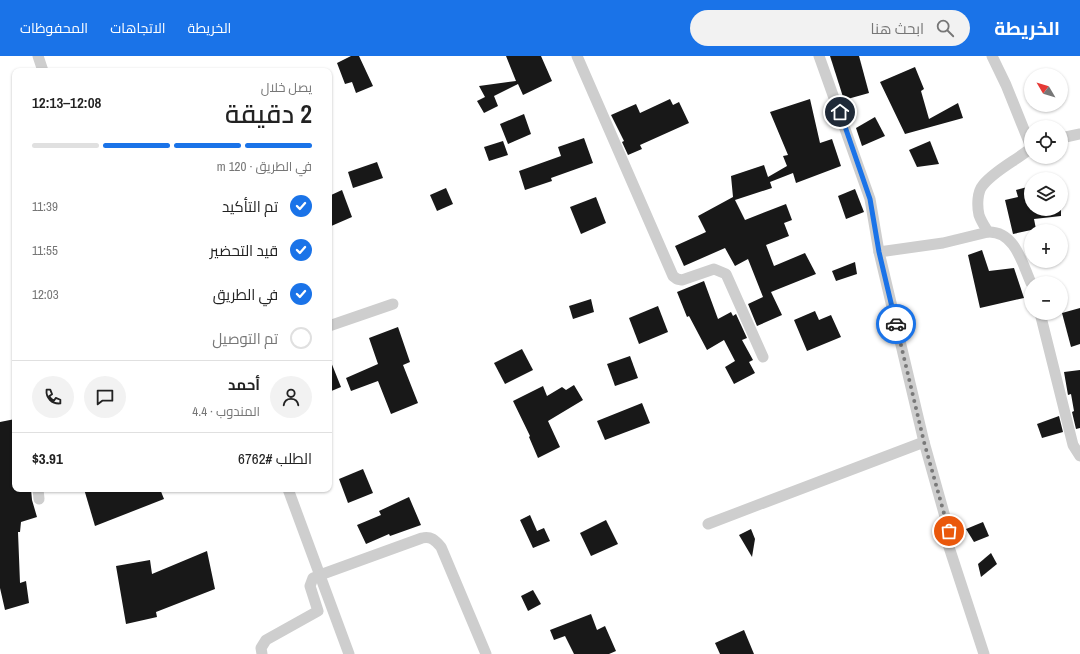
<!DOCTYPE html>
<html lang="ar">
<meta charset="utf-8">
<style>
:root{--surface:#fff;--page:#f2f2f2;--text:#222;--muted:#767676;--line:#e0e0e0;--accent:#1a73e8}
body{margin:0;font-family:"Archivo Narrow",Cairo,sans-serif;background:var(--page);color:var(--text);direction:rtl;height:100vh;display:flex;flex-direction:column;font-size:15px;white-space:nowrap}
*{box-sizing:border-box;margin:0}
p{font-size:13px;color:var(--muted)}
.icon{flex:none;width:22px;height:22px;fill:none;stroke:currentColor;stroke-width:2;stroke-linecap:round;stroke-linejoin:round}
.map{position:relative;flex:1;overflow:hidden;direction:ltr}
.side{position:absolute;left:12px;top:12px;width:320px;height:424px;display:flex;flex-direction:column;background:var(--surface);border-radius:8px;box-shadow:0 1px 3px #0004;direction:rtl}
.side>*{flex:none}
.needle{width:26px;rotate:308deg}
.controls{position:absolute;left:1024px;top:12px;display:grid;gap:8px}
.controls a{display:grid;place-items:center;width:44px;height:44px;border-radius:50%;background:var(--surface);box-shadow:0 1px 3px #0004;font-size:20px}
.pin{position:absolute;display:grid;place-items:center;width:34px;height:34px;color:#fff;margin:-17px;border:2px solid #fff;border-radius:50%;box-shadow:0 1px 4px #0007}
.courier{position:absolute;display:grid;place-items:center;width:40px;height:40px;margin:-20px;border:3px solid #1a73e8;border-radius:50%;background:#fff;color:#222;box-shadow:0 1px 5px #0007}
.overview em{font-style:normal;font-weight:600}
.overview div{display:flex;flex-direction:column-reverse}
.overview{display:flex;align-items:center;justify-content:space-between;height:68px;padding:0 20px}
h1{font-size:26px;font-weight:600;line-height:30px}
.bar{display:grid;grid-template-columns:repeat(4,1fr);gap:6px 4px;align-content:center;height:48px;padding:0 20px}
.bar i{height:5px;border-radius:3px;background:var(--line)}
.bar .active{background:var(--accent)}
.bar p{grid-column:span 4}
.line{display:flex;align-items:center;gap:10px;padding:0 20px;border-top:1px solid var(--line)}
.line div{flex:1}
.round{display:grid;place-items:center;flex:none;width:42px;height:42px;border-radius:21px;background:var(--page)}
ol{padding:0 20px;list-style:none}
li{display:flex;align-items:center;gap:12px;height:44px}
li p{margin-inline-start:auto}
li .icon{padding:4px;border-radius:50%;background:var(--accent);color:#fff;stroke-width:4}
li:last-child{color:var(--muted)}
li i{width:22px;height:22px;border:2px solid var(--line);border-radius:50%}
header{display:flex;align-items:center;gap:24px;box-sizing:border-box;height:56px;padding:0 20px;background:var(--accent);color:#fff}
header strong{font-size:19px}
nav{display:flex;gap:22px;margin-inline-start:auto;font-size:14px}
.search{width:280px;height:36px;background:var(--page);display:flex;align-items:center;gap:10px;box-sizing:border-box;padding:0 14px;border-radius:22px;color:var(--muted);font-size:15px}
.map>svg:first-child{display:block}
.building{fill:#181818}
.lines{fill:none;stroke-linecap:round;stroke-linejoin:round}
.street{stroke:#cecece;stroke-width:11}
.done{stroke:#797979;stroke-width:4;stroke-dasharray:0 7.2}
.route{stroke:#1a73e8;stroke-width:5}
</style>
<header>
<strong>الخريطة</strong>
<div class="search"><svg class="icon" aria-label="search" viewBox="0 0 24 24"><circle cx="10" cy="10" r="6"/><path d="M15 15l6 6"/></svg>ابحث هنا</div>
<nav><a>الخريطة</a><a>الاتجاهات</a><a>المحفوظات</a></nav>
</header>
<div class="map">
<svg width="1080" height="598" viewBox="0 0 1080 598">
<rect width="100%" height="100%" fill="#fff"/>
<g class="building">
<polygon points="351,0 359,0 373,30 356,37 352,26 345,28 337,7"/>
<polygon points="506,0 541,0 552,25 523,39 518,28 494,40 498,50 484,57 477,45 485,41 479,30 516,25"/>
<polygon points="830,0 859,0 869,37 844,44"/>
<polygon points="915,11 924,33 921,35 929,63 958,47 963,62 905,78 880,26"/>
<polygon points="670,43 673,49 679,46 689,67 640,89 642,93 628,99 622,86 624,85 611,59 636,48 640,57"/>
<polygon points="810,43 820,87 832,83 841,110 796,127 793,117 770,126 772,132 735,144 745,164 786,148 792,164 784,167 789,180 766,189 774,210 805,197 816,218 771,236 782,259 757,270 748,248 763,241 748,203 735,210 725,192 684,210 675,190 706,176 698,160 733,141 731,120 764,109 768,121 787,110 783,100 788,99 770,56"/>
<polygon points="524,58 531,78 508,88 500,68"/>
<polygon points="875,61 885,80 862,90 856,72"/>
<polygon points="584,82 593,107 551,122 552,125 525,134 519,115 561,100 558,91"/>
<polygon points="503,85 508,99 489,105 484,91"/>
<polygon points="930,85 939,108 917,111 909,94"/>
<polygon points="377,106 383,122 353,132 348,116"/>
<polygon points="1031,130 1031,153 1061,153 1061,160 1034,163 1036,173 1013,178 1005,144 1018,141 1016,134"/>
<polygon points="446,132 453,148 437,155 430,139"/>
<polygon points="855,133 864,156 846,163 838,140"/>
<polygon points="342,134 352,161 329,171 329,140"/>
<polygon points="596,141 606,167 581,178 570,151"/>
<polygon points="982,194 989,215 1014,212 1024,242 980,252 968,199"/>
<polygon points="855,206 857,218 836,225 832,215"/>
<polygon points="704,225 718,263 731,256 733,260 736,258 747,282 742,284 753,304 749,306 755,317 734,328 725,311 735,305 724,284 707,294 689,260 687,261 677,236"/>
<polygon points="591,243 594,256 573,263 569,250"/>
<polygon points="658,250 668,276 639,288 629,262"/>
<polygon points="1080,252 1080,288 1071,291 1062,257"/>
<polygon points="815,255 819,264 831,259 841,281 807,295 794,264"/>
<polygon points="398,271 410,306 403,309 418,347 391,358 378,325 351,335 346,322 378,308 369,282"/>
<polygon points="522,293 533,314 505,328 494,307"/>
<polygon points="630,300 638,322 615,330 607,308"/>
<polygon points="329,301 341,331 329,336"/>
<polygon points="1080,314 1080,372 1076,373 1072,356 1074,355 1071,338 1068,339 1064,316"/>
<polygon points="574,329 583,344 548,365 560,391 538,402 529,381 530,380 513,345 543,330 547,340 562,331 566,334"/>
<polygon points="642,347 650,367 605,384 597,365"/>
<polygon points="1059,360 1063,376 1042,382 1037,368"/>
<polygon points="15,363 15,433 31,433 32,444 37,461 21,466 20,476 18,476 20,527 26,525 29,547 5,554 0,532 0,366"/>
<polygon points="363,413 373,437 348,447 339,423"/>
<polygon points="84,433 160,433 164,443 95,470"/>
<polygon points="409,441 421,469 390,480 389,478 366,488 357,469 381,459 379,455"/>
<polygon points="530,459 537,475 544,472 550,485 533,492 520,464"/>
<polygon points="606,464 618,488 591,500 580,477"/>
<polygon points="983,466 989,480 974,486 966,473"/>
<polygon points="751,473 755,483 752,501 739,479"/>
<polygon points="207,495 215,533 156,556 157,561 126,568 116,510 150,504 152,518"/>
<polygon points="991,497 997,508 981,521 978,508"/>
<polygon points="533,534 541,548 528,555 521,540"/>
<polygon points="591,558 597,574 605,570 616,595 609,598 574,598 565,580 554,584 550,574"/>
<polygon points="744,574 754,598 720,598 715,587"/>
</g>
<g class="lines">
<g class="street">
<polyline points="38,0 43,15"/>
<polyline points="577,0 673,220 677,223 682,224 714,213 726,218 763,301"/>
<polyline points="819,0 870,143 879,196 924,386 949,475 948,488 984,598"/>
<polyline points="992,0 1006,29 1031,91"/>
<polyline points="1061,82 1080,78"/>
<path d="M988 176C1015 175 1022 207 1031 227"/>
<path d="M879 196 943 187 988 176C985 171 981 165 979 159 977 150 977 136 983 129 995 114 1017 104 1031 92"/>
<polyline points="1040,257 1073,389 1080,400"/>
<polyline points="329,270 393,248"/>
<polyline points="38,433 39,443"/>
<polyline points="288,433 349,598"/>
<polyline points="708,468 924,386"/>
<path d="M262 598 261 592 266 584 318 555 310 530 313 522 320 519 422 482C431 480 435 484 441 491L486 598"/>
</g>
</g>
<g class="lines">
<polyline class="done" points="896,268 924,386 949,475"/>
<polyline class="route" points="840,56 870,143 879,196 896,268"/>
</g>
</svg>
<div class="controls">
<a><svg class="needle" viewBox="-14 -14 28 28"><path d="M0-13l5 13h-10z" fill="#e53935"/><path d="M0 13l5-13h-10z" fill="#767676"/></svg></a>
<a><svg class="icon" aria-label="locate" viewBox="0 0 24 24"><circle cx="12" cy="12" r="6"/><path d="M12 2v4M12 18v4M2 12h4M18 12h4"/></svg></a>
<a><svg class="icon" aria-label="layers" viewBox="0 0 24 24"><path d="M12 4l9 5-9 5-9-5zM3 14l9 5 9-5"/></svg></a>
<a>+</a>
<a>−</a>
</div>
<div class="pin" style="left:949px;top:475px;background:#ea580c"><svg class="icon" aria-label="bag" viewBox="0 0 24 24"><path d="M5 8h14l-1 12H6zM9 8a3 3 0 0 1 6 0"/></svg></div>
<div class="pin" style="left:840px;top:56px;background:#1f2937"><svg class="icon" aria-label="home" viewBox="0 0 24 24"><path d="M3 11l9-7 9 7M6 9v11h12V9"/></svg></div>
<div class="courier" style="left:896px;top:268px"><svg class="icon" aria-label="car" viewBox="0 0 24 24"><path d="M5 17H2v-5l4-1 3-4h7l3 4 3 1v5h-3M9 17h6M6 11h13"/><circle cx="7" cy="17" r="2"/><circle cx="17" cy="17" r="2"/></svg></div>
<section class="side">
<div class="overview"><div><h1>2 دقيقة</h1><p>يصل خلال</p></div><em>12:08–12:13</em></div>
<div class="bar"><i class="active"></i><i class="active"></i><i class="active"></i><i></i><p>في الطريق · 120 m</p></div>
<ol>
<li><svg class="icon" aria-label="check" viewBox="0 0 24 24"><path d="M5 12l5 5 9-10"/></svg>تم التأكيد<p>11:39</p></li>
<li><svg class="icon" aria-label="check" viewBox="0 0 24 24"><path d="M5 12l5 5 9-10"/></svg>قيد التحضير<p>11:55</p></li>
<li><svg class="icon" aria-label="check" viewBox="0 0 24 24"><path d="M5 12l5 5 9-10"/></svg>في الطريق<p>12:03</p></li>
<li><i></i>تم التوصيل</li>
</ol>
<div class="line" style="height:72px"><a class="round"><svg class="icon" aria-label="person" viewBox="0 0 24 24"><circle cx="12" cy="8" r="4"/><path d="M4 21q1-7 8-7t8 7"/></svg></a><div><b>أحمد</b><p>المندوب · 4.4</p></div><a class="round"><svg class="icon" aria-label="chat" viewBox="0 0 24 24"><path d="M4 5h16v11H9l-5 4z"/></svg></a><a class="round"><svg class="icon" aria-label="phone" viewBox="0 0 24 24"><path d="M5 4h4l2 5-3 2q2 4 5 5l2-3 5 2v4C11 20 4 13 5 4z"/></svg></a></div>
<div class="line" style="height:52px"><div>الطلب #6762</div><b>$3.91</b></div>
</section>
</div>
